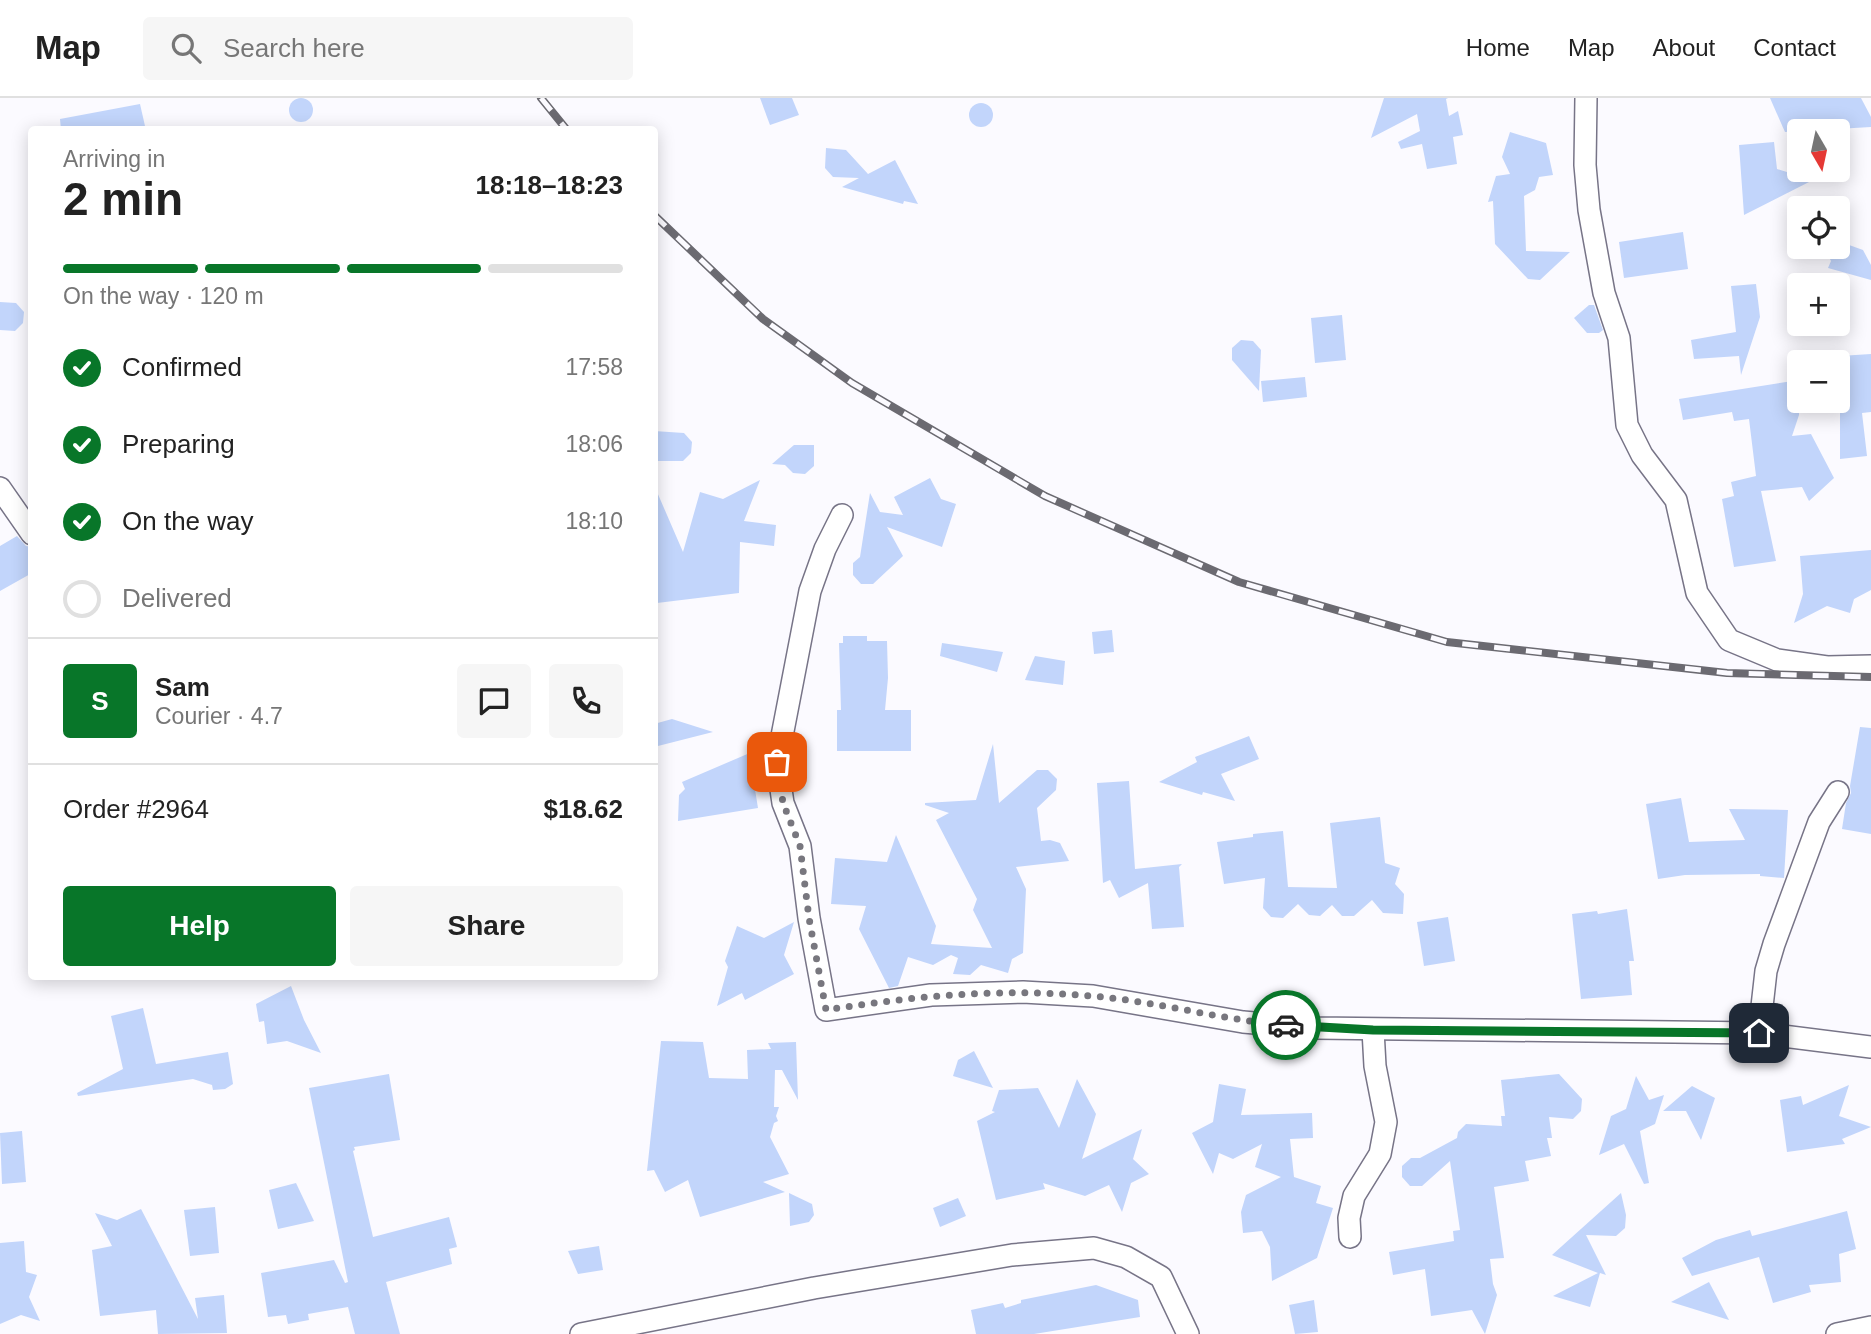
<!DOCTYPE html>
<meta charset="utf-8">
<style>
:root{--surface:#fff;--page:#f6f6f6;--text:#222;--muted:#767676;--line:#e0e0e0;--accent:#087629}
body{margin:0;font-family:Helvetica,sans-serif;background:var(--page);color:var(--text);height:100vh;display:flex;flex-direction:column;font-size:26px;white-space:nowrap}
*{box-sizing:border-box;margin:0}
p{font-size:23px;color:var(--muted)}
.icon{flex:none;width:38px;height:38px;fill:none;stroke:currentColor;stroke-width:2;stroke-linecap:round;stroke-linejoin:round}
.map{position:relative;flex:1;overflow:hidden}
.sheet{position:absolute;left:28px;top:28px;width:630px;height:854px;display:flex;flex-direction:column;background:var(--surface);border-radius:7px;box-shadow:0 4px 18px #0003}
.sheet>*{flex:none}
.needle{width:46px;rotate:171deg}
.tools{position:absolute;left:1787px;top:21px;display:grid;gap:14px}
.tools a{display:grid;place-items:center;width:63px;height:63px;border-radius:7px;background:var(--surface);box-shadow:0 4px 18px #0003;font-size:35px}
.pin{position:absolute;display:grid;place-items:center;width:60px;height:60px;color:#fff;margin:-30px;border-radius:14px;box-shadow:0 4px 10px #0006}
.courier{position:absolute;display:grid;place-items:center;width:70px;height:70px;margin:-35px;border:5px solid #087629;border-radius:50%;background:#fff;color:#222;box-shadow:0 2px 9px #0007}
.headline em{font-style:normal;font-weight:700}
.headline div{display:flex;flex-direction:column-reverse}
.headline{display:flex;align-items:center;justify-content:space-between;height:119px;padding:0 35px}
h1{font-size:46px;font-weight:700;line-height:52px}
.bar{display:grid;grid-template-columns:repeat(4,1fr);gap:10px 7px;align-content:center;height:84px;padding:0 35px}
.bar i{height:9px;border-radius:5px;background:var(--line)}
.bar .active{background:var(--accent)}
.bar p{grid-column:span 4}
.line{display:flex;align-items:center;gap:18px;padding:0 35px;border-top:2px solid var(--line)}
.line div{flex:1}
.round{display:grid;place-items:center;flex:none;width:74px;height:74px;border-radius:7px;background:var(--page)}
ol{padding:0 35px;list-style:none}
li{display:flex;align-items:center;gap:21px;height:77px}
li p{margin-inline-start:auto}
li .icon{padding:7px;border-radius:50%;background:var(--accent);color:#fff;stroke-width:4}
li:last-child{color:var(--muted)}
li i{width:38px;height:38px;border:4px solid var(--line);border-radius:50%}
.primary-button{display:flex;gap:14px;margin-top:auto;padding:14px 35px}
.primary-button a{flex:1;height:80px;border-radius:7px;background:var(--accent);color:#fff;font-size:28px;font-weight:700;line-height:80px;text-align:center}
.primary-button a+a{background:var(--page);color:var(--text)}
header{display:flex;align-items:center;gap:42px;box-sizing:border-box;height:98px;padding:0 35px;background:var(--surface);border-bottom:2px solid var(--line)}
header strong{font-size:33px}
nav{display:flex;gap:38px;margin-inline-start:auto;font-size:24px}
.search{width:490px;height:63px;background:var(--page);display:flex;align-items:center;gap:18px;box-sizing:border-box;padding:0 24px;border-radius:7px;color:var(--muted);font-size:26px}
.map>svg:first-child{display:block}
.building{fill:#c2d5fb}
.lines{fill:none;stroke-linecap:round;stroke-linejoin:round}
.street-casing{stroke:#777487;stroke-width:24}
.street{stroke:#fff;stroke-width:21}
.rail-casing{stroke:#6b6a71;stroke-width:8}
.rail{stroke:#fbfaff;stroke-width:5;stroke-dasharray:16;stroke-linecap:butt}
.done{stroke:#78777e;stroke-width:7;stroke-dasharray:0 12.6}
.route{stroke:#087629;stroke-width:9}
</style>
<header>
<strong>Map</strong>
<div class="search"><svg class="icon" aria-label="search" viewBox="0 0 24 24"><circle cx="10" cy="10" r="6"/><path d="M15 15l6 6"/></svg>Search here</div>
<nav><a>Home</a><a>Map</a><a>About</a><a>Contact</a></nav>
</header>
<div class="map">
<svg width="1871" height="1236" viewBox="0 0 1871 1236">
<rect width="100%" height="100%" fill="#fbfaff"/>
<g class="building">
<polygon points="760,0 792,0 799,17 770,27"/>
<polygon points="1384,0 1448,0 1446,1 1449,18 1458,13 1463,37 1453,39 1457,66 1427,71 1422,46 1401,51 1398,44 1420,33 1417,16 1371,40"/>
<polygon points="1770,0 1861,0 1871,19 1871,29 1785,34"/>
<circle cx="301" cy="12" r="12"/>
<circle cx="981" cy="17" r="12"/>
<polygon points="140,6 145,28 126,32 61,32 60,21"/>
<polygon points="1510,34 1546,45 1553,77 1539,79 1535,92 1524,98 1526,153 1570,154 1540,182 1528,181 1495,146 1493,103 1488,104 1496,78 1510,76 1502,59"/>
<polygon points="1774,44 1777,71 1813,82 1744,117 1739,47"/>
<polygon points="826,50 846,52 868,76 895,62 918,106 904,103 903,106 842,89 859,80 833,79 825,70"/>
<polygon points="1683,134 1688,171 1624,180 1619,144"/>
<polygon points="1838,143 1863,152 1871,167 1871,182 1828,170 1831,163 1824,149 1838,149"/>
<polygon points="1756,186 1760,219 1741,277 1739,258 1694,261 1691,242 1736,234 1731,188"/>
<polygon points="0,204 16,205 24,214 23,225 15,233 0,232"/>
<polygon points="1589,207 1594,207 1603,232 1599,235 1587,235 1574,220"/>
<polygon points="1342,217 1346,262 1315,265 1311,220"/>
<polygon points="1241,242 1253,243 1261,252 1259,293 1232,262 1232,250"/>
<polygon points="1871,256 1871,314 1862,315 1867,358 1840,361 1840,258"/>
<polygon points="1305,279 1307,299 1263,304 1261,283"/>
<polygon points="1799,282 1799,317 1792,338 1811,336 1834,380 1809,403 1802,389 1761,393 1776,463 1734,469 1722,401 1734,398 1731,384 1756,378 1749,321 1734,323 1732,314 1683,322 1679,301"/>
<polygon points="654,333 684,335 692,344 691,355 683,363 654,363"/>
<polygon points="794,347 814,347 814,368 805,376 793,375 785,367 772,366"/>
<polygon points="930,380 941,401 956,406 942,449 887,429 903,458 873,486 861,486 853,477 853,465 860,459 870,395 880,414 903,417 894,399"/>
<polygon points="760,382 744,423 776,427 774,448 740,444 739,495 657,505 654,500 654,387 683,454 700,394 723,401"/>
<polygon points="17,438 26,448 32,449 32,475 0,493 0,448"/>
<polygon points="1871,452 1871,492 1854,501 1850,515 1827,508 1794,525 1803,496 1800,458"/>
<polygon points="1112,532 1114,554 1094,556 1092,534"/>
<polygon points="843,538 867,538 867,543 887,543 888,580 885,612 911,612 911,653 837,653 837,612 841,612 839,545 843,545"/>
<polygon points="942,545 1003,554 997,574 940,558"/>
<polygon points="1035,558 1065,563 1063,587 1025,582"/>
<polygon points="672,621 713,634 654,649 654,626"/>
<polygon points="1860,629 1871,630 1871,736 1842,731 1846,705 1851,695 1850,688"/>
<polygon points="1249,638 1259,661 1221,676 1235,703 1203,694 1202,697 1159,684 1197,664 1195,659"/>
<polygon points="993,646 999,705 1037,672 1048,672 1057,681 1056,692 1037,710 1041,743 1050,742 1060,745 1069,763 1016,769 1026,791 1023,855 1012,861 1008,875 981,867 970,877 953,876 958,860 951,857 933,867 908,859 898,888 889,890 859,831 866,808 831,806 835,760 887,764 896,737 936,828 931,846 992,850 973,812 977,801 936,722 949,715 925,707 925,705 976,702"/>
<polygon points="759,651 752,673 758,710 678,723 679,697 685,691 682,684"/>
<polygon points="1129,683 1135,771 1182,766 1179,769 1184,829 1152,831 1148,785 1119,800 1110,782 1103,785 1097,685"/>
<polygon points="1681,700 1689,744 1745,742 1729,711 1788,712 1784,780 1760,778 1760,776 1685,777 1658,781 1646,706"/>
<polygon points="1380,719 1385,765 1400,770 1395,786 1404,796 1403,816 1383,815 1372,802 1354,818 1342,818 1332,807 1320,818 1309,817 1298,806 1283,820 1271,819 1263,810 1265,780 1224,786 1217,744 1253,739 1253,736 1283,733 1288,789 1337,790 1330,725"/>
<polygon points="1627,811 1634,863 1629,863 1632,897 1581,901 1572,816 1597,813 1598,816"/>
<polygon points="1448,819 1455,863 1424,868 1417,824"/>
<polygon points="794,824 784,857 794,876 745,902 742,895 717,908 728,869 725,863 737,828 764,840"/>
<polygon points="291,888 304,922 321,955 287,943 267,946 264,923 259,924 256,906"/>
<polygon points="143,910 156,966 228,954 233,986 225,991 213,992 212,987 193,981 78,998 77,995 123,971 111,918"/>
<polygon points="661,943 703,944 709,980 748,981 747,952 771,951 768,945 796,944 798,1002 782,972 775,972 774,1009 779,1009 776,1018 778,1023 774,1025 770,1039 789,1076 763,1084 785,1094 700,1119 688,1082 665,1094 654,1072 647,1073"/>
<polygon points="974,953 993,990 953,978 958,962"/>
<polygon points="389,976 400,1042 354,1049 355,1052 353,1053 373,1139 449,1119 457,1149 449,1151 452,1166 386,1184 400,1236 355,1236 348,1209 308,1216 309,1222 288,1226 286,1217 268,1219 261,1175 334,1162 345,1185 348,1184 309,990"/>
<polygon points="1559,976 1582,1001 1581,1013 1573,1021 1549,1019 1552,1040 1547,1040 1551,1058 1525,1063 1529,1083 1494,1089 1504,1160 1490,1161 1493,1186 1497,1197 1485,1236 1472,1212 1431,1218 1425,1171 1393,1177 1389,1154 1454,1143 1453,1133 1460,1132 1450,1063 1422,1088 1410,1088 1402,1079 1402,1068 1411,1060 1420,1060 1457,1040 1458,1034 1466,1026 1502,1028 1501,1018 1505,1018 1501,982"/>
<polygon points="1636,978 1649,1002 1664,997 1655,1026 1640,1033 1649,1085 1644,1086 1624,1046 1599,1057 1611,1018 1626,1011"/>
<polygon points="1077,981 1096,1016 1082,1061 1142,1031 1133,1061 1149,1076 1131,1085 1122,1114 1109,1087 1085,1098 1043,1085 1045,1091 996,1102 977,1023 995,1014 992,1013 999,992 1038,990 1059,1030"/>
<polygon points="1219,986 1246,991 1241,1017 1312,1015 1313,1040 1290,1041 1294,1079 1321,1088 1316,1105 1333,1110 1317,1160 1272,1183 1270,1149 1262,1133 1243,1135 1241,1114 1246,1097 1281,1079 1255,1069 1262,1046 1233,1061 1219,1055 1213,1076 1192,1035 1213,1024"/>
<polygon points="1849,987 1839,1018 1871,1029 1842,1041 1845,1046 1787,1054 1780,1002 1801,998 1803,1007"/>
<polygon points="1692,988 1715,1000 1701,1042 1686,1013 1663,1013"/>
<polygon points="22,1033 26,1084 2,1086 0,1035"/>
<polygon points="296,1085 314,1123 278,1131 269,1092"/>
<polygon points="789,1095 812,1106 814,1117 809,1124 790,1128"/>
<polygon points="1621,1095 1626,1117 1625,1130 1616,1138 1586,1137 1606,1177 1600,1175 1590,1209 1553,1198 1598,1175 1552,1157"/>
<polygon points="958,1100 966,1118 940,1129 933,1110"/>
<polygon points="215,1109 219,1155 190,1158 184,1112"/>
<polygon points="141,1111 198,1221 195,1200 224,1197 227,1235 158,1236 156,1212 100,1218 92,1152 112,1148 95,1115 117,1122"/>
<polygon points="1847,1113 1856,1151 1839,1156 1841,1184 1809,1187 1811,1194 1773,1205 1759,1159 1692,1178 1682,1160 1716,1142 1750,1132 1752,1138"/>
<polygon points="24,1143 26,1174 37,1177 29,1199 40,1223 21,1217 0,1226 0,1145"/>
<polygon points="599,1148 603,1172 578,1176 568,1153"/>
<polygon points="1709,1184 1729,1222 1671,1204"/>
<polygon points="1096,1187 1138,1202 1140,1219 1034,1236 976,1236 971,1212 1003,1205 1005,1210 1021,1205 1021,1202"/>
<polygon points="1314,1202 1318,1234 1295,1236 1289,1207"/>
</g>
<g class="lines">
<defs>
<g id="street">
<polyline points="1586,0 1585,67 1589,112 1604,195 1619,240 1627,327 1642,357 1676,402 1697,495 1729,542 1777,562 1827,569 1871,568"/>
<polyline points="0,390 32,436"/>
<polyline points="842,417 825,451 810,493 777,664 783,705 800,748 809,820 826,912 931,897 1023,894 1093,898 1243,924 1315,930 1759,935"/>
<polyline points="1838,694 1819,724 1774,846 1766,873 1759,935 1871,949"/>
<polyline points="1350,1139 1349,1120 1354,1098 1380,1056 1386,1024 1375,968 1373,932"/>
<polyline points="581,1236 814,1190 1012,1157 1094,1150 1126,1159 1161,1179 1188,1236"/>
<polyline points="1837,1236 1871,1229"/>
</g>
</defs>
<use href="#street" class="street-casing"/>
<use href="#street" class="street"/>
<defs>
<g id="rail">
<polyline points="541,0 567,32"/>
<polyline points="654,117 763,221 852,285 1045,398 1239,484 1447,544 1727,575 1871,579"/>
</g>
</defs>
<use href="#rail" class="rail-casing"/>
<use href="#rail" class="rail"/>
</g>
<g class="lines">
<path class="done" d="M777 664 783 705 800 748 809 820 826 912C914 898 1001 890 1091 898 1156 903 1220 922 1286 927"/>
<polyline class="route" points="1286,927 1373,932 1759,935"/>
</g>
</svg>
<div class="tools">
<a><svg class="needle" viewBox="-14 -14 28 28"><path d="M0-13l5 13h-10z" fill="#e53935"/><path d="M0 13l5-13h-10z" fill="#767676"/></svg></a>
<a><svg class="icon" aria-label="locate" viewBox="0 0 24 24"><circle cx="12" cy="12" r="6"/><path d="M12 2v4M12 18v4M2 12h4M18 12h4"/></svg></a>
<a>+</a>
<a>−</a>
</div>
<div class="pin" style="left:777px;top:664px;background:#ea580c"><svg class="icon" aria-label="bag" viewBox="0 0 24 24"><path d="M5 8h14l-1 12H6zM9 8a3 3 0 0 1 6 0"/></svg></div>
<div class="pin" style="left:1759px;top:935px;background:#1f2937"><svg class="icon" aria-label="home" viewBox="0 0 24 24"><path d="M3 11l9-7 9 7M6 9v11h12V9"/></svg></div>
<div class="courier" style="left:1286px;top:927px"><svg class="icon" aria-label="car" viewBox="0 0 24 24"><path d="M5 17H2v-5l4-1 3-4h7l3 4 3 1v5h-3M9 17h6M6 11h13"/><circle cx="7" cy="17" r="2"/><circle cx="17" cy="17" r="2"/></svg></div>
<section class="sheet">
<div class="headline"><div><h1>2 min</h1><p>Arriving in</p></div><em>18:18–18:23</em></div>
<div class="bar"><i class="active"></i><i class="active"></i><i class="active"></i><i></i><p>On the way · 120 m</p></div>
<ol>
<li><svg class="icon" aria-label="check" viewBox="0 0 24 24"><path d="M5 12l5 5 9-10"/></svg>Confirmed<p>17:58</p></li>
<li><svg class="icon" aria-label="check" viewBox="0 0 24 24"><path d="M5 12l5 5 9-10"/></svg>Preparing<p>18:06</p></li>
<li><svg class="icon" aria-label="check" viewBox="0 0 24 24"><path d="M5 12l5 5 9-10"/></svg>On the way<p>18:10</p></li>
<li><i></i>Delivered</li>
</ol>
<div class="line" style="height:126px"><b class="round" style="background:var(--accent);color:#fff">S</b><div><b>Sam</b><p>Courier · 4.7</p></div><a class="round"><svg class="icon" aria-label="chat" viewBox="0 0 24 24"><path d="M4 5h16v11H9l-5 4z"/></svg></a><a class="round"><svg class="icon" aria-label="phone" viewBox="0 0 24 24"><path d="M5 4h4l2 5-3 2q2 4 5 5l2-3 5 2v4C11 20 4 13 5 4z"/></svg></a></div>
<div class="line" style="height:91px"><div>Order #2964</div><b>$18.62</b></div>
<div class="primary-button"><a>Help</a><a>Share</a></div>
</section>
</div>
